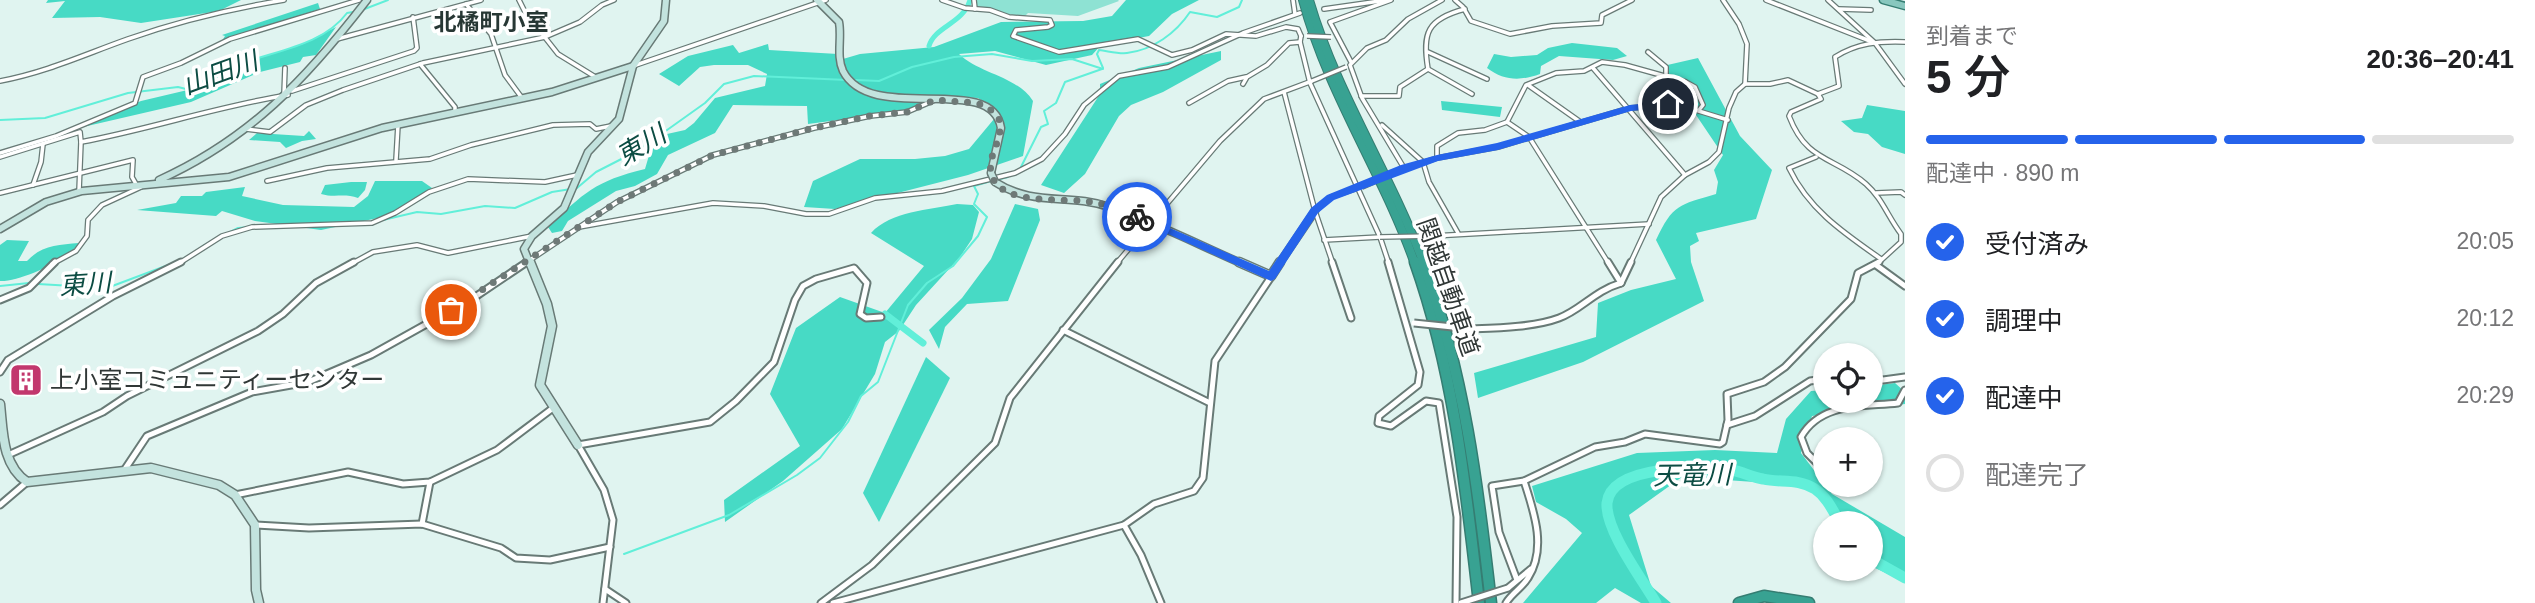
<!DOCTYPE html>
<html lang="ja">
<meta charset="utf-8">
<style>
:root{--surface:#fff;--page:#f6f6f6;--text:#202124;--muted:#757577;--line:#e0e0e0;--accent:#2563eb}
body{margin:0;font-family:Arial,"Noto Sans JP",sans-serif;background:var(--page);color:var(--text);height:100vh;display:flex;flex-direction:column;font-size:26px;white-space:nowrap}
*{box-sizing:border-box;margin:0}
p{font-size:23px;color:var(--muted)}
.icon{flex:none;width:38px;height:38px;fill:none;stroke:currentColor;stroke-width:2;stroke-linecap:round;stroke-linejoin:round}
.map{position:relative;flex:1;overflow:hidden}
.sheet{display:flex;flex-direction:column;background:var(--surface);width:630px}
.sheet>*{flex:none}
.tools{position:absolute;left:1813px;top:343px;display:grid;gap:14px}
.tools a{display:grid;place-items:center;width:70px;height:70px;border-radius:50%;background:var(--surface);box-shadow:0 2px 5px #0004;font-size:35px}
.pin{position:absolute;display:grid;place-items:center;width:60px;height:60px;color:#fff;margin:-30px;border:4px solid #fff;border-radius:50%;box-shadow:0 2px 7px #0007}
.courier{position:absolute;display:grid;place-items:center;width:70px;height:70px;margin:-35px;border:5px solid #2563eb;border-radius:50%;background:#fff;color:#222;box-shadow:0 2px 9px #0007}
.headline em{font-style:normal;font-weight:600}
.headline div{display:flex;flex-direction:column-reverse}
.headline{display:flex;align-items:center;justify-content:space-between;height:119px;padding:0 21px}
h1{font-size:46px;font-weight:600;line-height:52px}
.bar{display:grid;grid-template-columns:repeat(4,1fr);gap:10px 7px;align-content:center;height:84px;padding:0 21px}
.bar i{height:9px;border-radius:5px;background:var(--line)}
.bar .selected{background:var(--accent)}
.bar p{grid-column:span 4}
ol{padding:0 21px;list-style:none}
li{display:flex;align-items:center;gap:21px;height:77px}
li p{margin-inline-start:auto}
li .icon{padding:7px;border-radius:50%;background:var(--accent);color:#fff;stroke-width:4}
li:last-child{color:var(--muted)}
li i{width:38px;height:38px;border:4px solid var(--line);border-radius:50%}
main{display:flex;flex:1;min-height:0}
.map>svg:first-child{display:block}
.green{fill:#8ee2d3}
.forest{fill:#47dac5}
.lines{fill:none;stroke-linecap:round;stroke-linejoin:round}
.stream{stroke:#61efd9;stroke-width:2}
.canal-far1{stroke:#61efd9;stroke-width:5}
.canal{stroke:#61efd9;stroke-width:7}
.river{stroke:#61efd9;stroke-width:11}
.street-far1-casing{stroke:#687a76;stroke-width:6}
.street-casing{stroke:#687a76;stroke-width:9}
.secondary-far1-casing{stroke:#687a76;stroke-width:9}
.secondary-casing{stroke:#687a76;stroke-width:11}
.primary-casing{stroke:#357d72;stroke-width:9}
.highway-far1-casing{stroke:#357d72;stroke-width:10}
.highway-casing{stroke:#357d72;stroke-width:13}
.street-far1{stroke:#fff;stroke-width:3.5}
.street{stroke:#fff;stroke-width:5}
.secondary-far1{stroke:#c3e3de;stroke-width:6}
.secondary{stroke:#c3e3de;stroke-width:8}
.primary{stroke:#88c7be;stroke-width:6}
.highway-far1{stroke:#38a292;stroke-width:8}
.highway{stroke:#38a292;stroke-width:10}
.street-bridge-far1-casing{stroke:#687a76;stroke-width:6;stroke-linecap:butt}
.street-bridge-casing{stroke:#687a76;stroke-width:9;stroke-linecap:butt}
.secondary-bridge-casing{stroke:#687a76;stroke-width:9;stroke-linecap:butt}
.street-bridge-far1{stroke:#fff;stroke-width:3.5}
.street-bridge{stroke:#fff;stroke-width:5}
.secondary-bridge{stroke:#c3e3de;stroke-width:6}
.route{fill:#2563eb}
.done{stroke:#6e7977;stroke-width:7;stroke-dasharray:0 12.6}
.labels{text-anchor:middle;stroke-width:7;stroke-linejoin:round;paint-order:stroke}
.far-quarter-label{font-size:23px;font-weight:bold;fill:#273734;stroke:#fff}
.street-label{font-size:24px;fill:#303736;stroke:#fff}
.poi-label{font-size:24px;fill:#303736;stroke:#fff;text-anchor:start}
.water-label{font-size:26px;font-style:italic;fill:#0c4c43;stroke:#fff}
</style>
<main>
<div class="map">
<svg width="1905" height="603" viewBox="0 0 1905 603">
<rect width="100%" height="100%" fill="#e0f4f0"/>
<polygon class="green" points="976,0 1118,0 1119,1 1078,16 1028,13 1024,17 976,8"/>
<g class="forest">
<polygon points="48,0 241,0 219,11 141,23 100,17 52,18 65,1 46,3"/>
<path d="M1126 0H1199L1172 14 1149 36 1101 45 1092 55 1046 65 995 51 959 54C980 74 1017 76 1033 101L1023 156 968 175 835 209 804 207 813 181 860 159H915L945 156 969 149 999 113 978 98 935 96 925 105 907 111 808 124 807 106 733 105 715 133 668 155 657 174 635 186 616 191 568 221 562 231 552 233 548 227C584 193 595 181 645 169L650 152 667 134 685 130 694 123 715 98 765 86 767 74 748 65H714L700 67 679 86 659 74 688 56 733 45 739 53 768 44 769 50 838 54 839 67 843 59 860 54 934 47 1001 22 1083 21 1112 16Z"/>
<polygon points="318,3 320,9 222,41 225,36 222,35"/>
<polygon points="336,27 316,55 303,57 300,62 260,72 191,102 83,127 80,126 141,101 196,88 244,63 303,44"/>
<path d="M1572 43 1617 48 1627 56 1613 60 1559 56 1541 66 1540 74C1521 81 1504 81 1487 68L1494 54 1511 57 1537 55 1548 48Z"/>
<polygon points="1221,51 1221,60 1163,92 1131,105 1119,116 1085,174 1064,193 1041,185 1100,94 1100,84 1139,68"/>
<path d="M1698 58 1740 136 1772 170 1756 219 1696 233 1699 241 1690 246 1691 262 1704 301 1583 362 1478 398 1474 373 1596 337 1598 303 1631 290 1676 279 1656 240C1673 204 1679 205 1716 194L1718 182 1714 170 1723 155 1663 66Z"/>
<polygon points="1441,101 1502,107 1500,117 1442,110"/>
<polygon points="1867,105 1905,111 1905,154 1882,147 1868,134 1854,132 1841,121 1862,118"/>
<polygon points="309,131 316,139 302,141 286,148 280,142 249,140 257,133 304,136"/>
<polygon points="375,181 422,181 432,188 406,209 378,218 321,230 255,221 222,211 216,216 137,210 176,203 181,196 202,196 206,192 245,187 242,196 283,205 354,207 368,196"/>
<path d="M351 182H367L365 190 358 198C345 193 334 198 321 194L325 185Z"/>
<path d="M957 204 973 205 979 212 972 239 960 257 916 305 899 331 885 342 875 374 842 429 783 481 725 522 724 500 800 446 770 394 796 328 840 297 885 313 924 266 871 233C891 211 929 210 957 204Z"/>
<polygon points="1015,204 1038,209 1040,220 1008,301 967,304 945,327 939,349 929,330 962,298 991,259"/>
<path d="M7 240 29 241 18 261H27C42 245 58 245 79 243 68 260 20 282 0 281V245Z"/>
<polygon points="926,357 950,378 879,522 863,493"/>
<polygon points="1895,383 1905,392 1905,404 1812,416 1801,453 1832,494 1905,537 1905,582 1871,566 1871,523 1837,523 1811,486 1682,477 1629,515 1651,586 1671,603 1641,603 1615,588 1596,603 1523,603 1582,533 1566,519 1536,502 1532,486 1637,453 1715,450 1777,453 1786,419 1811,391 1825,390 1825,401 1871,401 1871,386"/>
</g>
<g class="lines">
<g class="stream">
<polyline points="362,10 388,0"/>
<path d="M1103 68 1097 54 1099 50C1108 51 1118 54 1127 53 1153 50 1176 33 1190 12L1217 17 1239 7 1242 0"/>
<polyline points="856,80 879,81 912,67 954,57 992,54 1032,61 1072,59 1103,69"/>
<path d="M0 120 45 118 128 93 178 87 186 89C206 80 226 70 246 62 280 50 324 44 347 13L353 12"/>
<polyline points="1020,169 1041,127 1048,124 1044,111 1056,103 1065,82 1102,69"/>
<polyline points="996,180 1008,177"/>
<polyline points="577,188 596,172 639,150 705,103 724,84 754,76 847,80"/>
<polyline points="383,220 417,212 441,214 485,206 515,208 552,192 571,189"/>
<polyline points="203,246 238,228 276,225"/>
<polyline points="38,284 107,288 171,264"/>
<polyline points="0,286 29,283"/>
<polyline points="624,554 729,515 797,475 820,458 848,422 861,396 878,382 908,305 927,283 953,266 978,236 987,217 974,204 978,194 974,186 991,181"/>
</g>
<path class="canal-far1" d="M929 46C935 26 963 24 970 0"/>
<polyline class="canal" points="885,314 923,343"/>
<g class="river">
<polyline points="1871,559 1905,578"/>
<path d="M1656 603C1642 579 1605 530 1607 503 1611 464 1703 466 1732 470 1742 472 1752 477 1763 479 1781 483 1798 478 1815 489 1827 497 1833 511 1840 523"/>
</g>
<defs>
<g id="street-far1">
<polyline points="519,0 525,12 558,54 597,78"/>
<polyline points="942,0 965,8 990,10 1009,17 1050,20 1052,25 1048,27 1016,30 1013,36 1059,52 1138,39 1172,55 1192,50 1226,34 1256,36 1286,27 1298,29 1301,36"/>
<polyline points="974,0 975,9"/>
<polyline points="1293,0 1295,14"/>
<polyline points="1455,0 1463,7 1471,21 1510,34 1552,26 1601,23 1602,15 1632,0"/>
<polyline points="1723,0 1739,24 1747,44 1745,84"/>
<polyline points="1766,0 1870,41"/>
<polyline points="1828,0 1875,43 1905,84"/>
<polyline points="466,4 491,34 505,75 522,98"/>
<polyline points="1324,9 1387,0"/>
<polyline points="1839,9 1871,10"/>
<polyline points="1301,36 1300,42 1310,83 1380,237 1389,264"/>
<polyline points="337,39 481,0"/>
<polyline points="1428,52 1487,79"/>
<polyline points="1648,52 1666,67 1666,75"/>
<polyline points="1351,62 1330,22 1391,0"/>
<polyline points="420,64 455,107 455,112"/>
<polyline points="633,66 826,0"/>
<polyline points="1593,68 1685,175"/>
<polyline points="1428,69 1472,94"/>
<path d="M0 81C47 72 83 55 128 39 179 21 230 9 284 0"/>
<polyline points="1243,84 1247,77 1267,65 1289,43 1300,42"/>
<polyline points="1528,85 1579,121"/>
<polyline points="292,91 414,51 417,48 413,17"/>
<polyline points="1284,92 1315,211 1333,264"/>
<polyline points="284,94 285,68"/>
<path d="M1818 94 1839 86 1835 57C1857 43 1879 41 1905 42"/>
<path d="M1818 94 1821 99 1791 112 1789 116C1807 163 1834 156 1866 184 1882 198 1888 217 1901 234V242L1877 264"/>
<path d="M1361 96H1399L1400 87 1428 69C1422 33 1427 19 1465 9"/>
<polyline points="1189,103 1228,81 1246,77"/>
<polyline points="1507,122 1529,137 1609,264"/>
<polyline points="1382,125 1423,162 1429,182 1458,233"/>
<polyline points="246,129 270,132 306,105 343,90 423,63 545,37 580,22 602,5 614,0"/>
<polyline points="0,153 56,136 135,103 143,77 181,63 230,39 359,0"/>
<path d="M0 157 80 132 81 142C151 129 218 106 288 95"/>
<path d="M1816 157 1789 168C1809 210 1844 233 1881 259"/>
<polyline points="1437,158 1498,147 1630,108 1679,105 1728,120"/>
<polyline points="396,160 398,125"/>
<polyline points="1404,168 1362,98 1350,65 1367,48 1386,40 1408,19 1442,0"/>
<polyline points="1401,170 1437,158 1437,146 1458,133 1485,130 1507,122 1526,85 1556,73 1584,71 1602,62 1625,65 1686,82 1695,87 1703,105 1699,110"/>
<polyline points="267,181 327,168 430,159 471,145 553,125 590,124 596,129 611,126"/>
<polyline points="33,185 41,162 43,144"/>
<polyline points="79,191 81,142"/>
<polyline points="0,193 133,160 132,177 136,184"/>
<polyline points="1876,193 1901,192 1905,195"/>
<polyline points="1315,211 1331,197 1358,188"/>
<polyline points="579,227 713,203 764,206 806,214 829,214 875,198 942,191 1015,173 1042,159 1065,134 1084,105 1119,76 1168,67 1243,33 1300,13"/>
<polyline points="1433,236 1649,224"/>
<polyline points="1324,240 1380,237"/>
<polyline points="52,264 76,251 87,236 88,220 102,205 141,187"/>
<polyline points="178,264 222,236 252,227 372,223 395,213 429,192 468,179 545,182 577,175"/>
<polyline points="351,264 373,252 417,245 448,253 532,236"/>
<polyline points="524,264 617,202 713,155 814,128 870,116 907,112 935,100"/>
<polyline points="1116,264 1220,141 1264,99 1312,81"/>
<polyline points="1630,264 1661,197 1685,175 1709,162 1719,152 1729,108 1736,92 1745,84 1770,84 1788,80 1818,94"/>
</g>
<g id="street">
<polyline points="1332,262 1351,318"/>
<polyline points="1388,262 1420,372 1418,385 1379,416 1378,423 1391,426 1426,401 1439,403 1457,517 1456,603"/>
<polyline points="1608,262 1621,283"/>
<polyline points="1876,265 1905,286"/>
<polyline points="0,300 29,288 55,262"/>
<path d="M1472 329C1498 328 1535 327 1559 318 1581 310 1594 291 1621 283L1631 262"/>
<polyline points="1063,330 1210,403"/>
<polyline points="0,372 8,360 113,296 181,262"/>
<polyline points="1871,378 1883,380 1905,377"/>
<polyline points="1727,425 1755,416 1810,381 1825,379"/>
<polyline points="8,455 103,412 127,396 258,331 283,314 316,283 354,262"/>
<polyline points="125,469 147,436 252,392 308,382 371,355 475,297 527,262"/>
<path d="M1825 471 1807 453 1801 437C1821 402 1863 407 1898 403L1905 390"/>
<polyline points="235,495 348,472 403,484 430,482 497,450 553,408"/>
<polyline points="0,505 27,482"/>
<polyline points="422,524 430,482"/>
<polyline points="256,525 309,528 422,524 501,548 516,558 550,560 610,547"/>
<polyline points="1124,525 1141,555 1161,603"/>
<polyline points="1517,580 1499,532 1492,486 1524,481 1595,447 1625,442 1645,434 1720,444 1723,442 1728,420 1727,394 1764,382 1785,367 1851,299 1858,273 1879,262"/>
<polyline points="1508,588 1531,569"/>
<polyline points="605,589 626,603"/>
<polyline points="603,603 613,520 604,490 578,445 710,422 736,401 774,362 795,300 803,286 816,279 854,268 867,283 860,314 866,318 881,317"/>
<polyline points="821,603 872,565 995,443 1010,398 1118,262"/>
<polyline points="833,603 1124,525 1154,504 1194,491 1203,478 1215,361 1271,277"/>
<path d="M1506 603C1512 593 1522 588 1528 578 1547 548 1534 512 1524 481"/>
</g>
<g id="secondary-far1">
<path d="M817 0 839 22C842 38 836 56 843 71 871 126 992 71 1001 128L991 173"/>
<path d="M159 180C250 139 307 78 367 0"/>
<path d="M995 182C1034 207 1070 193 1109 207 1155 222 1199 245 1243 264"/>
<polyline points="0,229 46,202 82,191 229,177 382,128 552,92 633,66"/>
<polyline points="530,264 524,249 532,236 564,208 588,152 619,119 633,66 664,21 666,0"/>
<polyline points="1279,264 1315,211"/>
</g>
<g id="secondary">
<polyline points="530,262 547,304 552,326 540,385 578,445"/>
<polyline points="1239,262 1271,276 1280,262"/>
<path d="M0 404C3 432 2 465 27 482L151 468 219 485 235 495 255 525 256 590 259 603"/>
</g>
<polyline id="primary" points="1883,0 1905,6"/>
<g id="highway-far1">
<path d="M1303 0C1328 94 1383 173 1415 264"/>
<path d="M1309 0C1336 93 1390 173 1424 264"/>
</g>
<g id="highway">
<path d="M1415 262C1454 372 1466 488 1479 603"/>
<path d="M1423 262C1464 372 1478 487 1491 603"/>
<polyline points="1739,603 1764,596 1809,603"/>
</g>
</defs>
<use href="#street-far1" class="street-far1-casing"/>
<use href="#street" class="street-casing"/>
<use href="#secondary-far1" class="secondary-far1-casing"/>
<use href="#secondary" class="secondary-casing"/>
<use href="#primary" class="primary-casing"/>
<use href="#highway-far1" class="highway-far1-casing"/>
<use href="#highway" class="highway-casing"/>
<use href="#street-far1" class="street-far1"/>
<use href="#street" class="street"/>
<use href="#secondary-far1" class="secondary-far1"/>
<use href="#secondary" class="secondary"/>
<use href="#primary" class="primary"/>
<use href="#highway-far1" class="highway-far1"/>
<use href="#highway" class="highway"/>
<defs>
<g id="street-bridge-far1">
<polyline points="1307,36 1331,37"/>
<polyline points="1312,81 1346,67"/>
<polyline points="1362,187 1401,170"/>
<polyline points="1380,237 1433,236"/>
</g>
<g id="street-bridge">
<polyline points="1414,323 1472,329"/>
<polyline points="1461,603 1508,588"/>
</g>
<polyline id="secondary-bridge" points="991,173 995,182"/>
</defs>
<use href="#street-bridge-far1" class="street-bridge-far1-casing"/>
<use href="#street-bridge" class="street-bridge-casing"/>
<use href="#secondary-bridge" class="secondary-bridge-casing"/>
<use href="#street-bridge-far1" class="street-bridge-far1"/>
<use href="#street-bridge" class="street-bridge"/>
<use href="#secondary-bridge" class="secondary-bridge"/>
</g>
<polygon class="route" points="1668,101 1673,104 1671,107 1631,111 1498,150 1438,161 1334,200 1318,213 1275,279 1271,281 1131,217 1140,215 1269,271 1311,208 1327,195 1401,165 1437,155 1497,143 1630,105"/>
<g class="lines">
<path class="done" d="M451 310 617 202 713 155 814 128 870 116 907 112 935 100 977 103 989 108 999 119C1005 140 985 156 992 176 1003 207 1065 197 1091 202 1107 204 1122 211 1137 217"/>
</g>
<defs>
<symbol id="building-square" viewBox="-11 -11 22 22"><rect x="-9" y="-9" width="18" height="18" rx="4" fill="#c2376d" stroke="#fff"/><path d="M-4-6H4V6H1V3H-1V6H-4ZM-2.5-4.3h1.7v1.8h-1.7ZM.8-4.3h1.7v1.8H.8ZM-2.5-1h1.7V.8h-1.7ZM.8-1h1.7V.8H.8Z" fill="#fff"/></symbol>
</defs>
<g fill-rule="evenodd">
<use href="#building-square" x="7" y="361" width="38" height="38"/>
</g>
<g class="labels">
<g class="far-quarter-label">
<text x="491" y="30">北橘町小室</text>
</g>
<g class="street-label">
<text transform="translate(1448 287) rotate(71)" y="8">関越自動車道</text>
</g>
<g class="poi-label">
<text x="50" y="388">上小室コミュニティーセンター</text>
</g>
<g class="water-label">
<text transform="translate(220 73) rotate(-20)" y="9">山田川</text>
<text transform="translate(641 145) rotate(-31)" y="9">東川</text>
<text transform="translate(85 284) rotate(-4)" y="9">東川</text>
<text transform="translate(1692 475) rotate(-1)" y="9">天竜川</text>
</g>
</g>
</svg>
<div class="tools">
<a><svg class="icon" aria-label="locate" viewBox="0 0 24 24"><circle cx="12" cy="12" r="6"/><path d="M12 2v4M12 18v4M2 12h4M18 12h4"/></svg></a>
<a>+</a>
<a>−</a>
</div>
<div class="pin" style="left:451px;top:310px;background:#ea580c"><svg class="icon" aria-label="bag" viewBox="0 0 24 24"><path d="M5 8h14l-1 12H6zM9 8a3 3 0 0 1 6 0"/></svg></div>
<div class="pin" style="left:1668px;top:104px;background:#1f2937"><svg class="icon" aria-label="home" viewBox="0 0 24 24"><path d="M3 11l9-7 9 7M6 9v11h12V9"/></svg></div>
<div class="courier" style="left:1137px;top:217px"><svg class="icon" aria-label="bike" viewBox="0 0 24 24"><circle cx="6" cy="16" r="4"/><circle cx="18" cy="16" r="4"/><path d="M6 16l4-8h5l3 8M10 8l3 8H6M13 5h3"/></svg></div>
</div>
<section class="sheet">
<div class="headline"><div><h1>5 分</h1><p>到着まで</p></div><em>20:36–20:41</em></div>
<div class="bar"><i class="selected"></i><i class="selected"></i><i class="selected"></i><i></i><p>配達中 · 890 m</p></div>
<ol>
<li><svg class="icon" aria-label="check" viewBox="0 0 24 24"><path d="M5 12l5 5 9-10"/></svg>受付済み<p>20:05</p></li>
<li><svg class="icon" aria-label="check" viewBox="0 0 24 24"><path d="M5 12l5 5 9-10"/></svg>調理中<p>20:12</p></li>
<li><svg class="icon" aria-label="check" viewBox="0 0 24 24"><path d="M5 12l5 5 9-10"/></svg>配達中<p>20:29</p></li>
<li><i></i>配達完了</li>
</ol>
</section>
</main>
